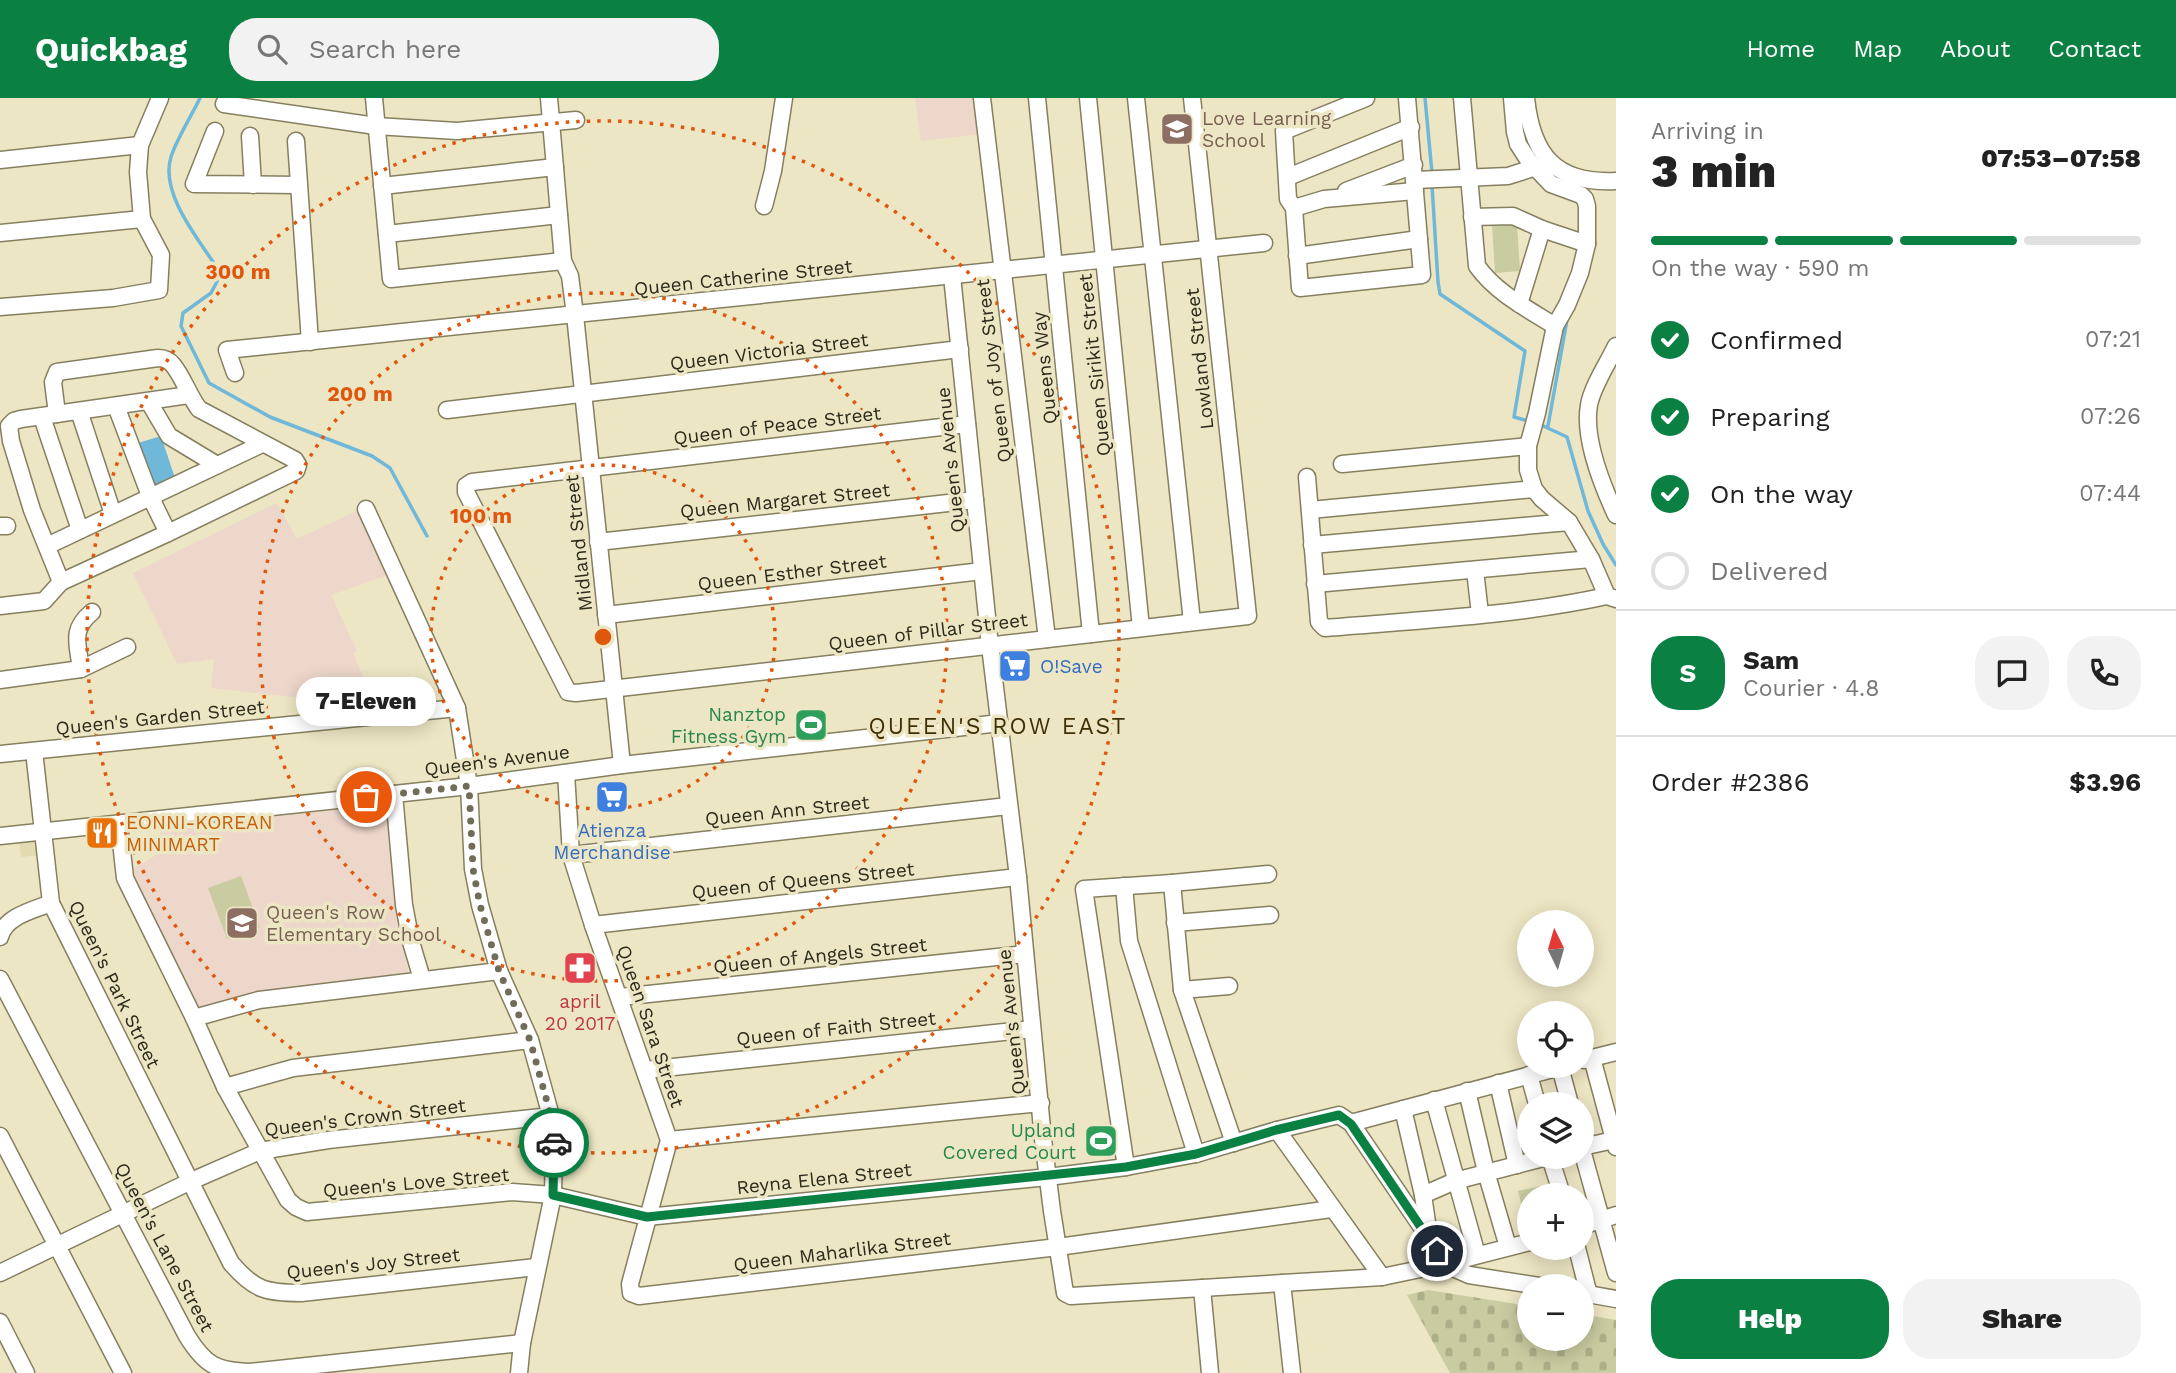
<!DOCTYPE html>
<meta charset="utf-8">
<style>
:root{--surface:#fff;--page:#f2f2f2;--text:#222;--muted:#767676;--line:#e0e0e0;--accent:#0b8043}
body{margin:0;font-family:"Work Sans",sans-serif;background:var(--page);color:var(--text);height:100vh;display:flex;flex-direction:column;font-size:26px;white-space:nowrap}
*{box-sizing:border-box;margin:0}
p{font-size:23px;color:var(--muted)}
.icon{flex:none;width:38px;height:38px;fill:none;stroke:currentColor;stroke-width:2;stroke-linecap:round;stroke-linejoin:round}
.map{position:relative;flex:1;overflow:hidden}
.side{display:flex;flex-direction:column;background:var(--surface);width:560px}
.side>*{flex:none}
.needle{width:46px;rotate:355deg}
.tools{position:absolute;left:1517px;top:812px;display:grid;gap:14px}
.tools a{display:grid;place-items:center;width:77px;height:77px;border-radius:50%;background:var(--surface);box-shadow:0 4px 18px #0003;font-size:35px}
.pin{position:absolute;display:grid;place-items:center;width:60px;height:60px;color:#fff;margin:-30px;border:4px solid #fff;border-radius:50%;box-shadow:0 2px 7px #0007}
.courier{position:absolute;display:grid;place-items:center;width:70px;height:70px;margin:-35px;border:5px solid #0b8043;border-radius:50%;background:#fff;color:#222;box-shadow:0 2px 9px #0007}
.bubble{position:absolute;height:49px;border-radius:24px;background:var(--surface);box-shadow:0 4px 18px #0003;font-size:23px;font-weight:800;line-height:49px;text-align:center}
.head em{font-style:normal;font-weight:800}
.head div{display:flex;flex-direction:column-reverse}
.head{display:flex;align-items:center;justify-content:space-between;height:119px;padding:0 35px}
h1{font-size:46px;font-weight:800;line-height:52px}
.bar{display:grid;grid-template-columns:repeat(4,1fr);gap:10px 7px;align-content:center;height:84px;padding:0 35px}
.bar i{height:9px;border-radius:5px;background:var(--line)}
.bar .on{background:var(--accent)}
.bar p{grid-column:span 4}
.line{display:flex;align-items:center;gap:18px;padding:0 35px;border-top:2px solid var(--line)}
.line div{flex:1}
.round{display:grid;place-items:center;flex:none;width:74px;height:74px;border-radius:28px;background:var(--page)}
ol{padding:0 35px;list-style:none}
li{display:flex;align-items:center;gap:21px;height:77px}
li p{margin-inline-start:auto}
li .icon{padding:7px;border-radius:50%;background:var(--accent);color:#fff;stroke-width:4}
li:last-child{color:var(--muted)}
li i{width:38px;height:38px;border:4px solid var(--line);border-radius:50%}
.button{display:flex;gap:14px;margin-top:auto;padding:14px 35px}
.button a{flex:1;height:80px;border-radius:28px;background:var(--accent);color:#fff;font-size:28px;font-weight:800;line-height:80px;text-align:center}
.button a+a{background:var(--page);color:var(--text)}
header{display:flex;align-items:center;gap:42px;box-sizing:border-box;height:98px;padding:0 35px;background:var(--accent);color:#fff}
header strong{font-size:33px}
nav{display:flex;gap:38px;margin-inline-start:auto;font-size:24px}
.search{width:490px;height:63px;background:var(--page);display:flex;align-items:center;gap:18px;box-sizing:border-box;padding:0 24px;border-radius:28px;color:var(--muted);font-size:26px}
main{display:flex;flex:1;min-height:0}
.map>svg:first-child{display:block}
.built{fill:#e2dab0}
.education{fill:#edd6ca}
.cemetery{fill:url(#cemetery-stones)}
.pitch{fill:#c9cca0}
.water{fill:#6fb8d9}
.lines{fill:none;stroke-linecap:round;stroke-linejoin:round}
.stream{stroke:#6fb8d9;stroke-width:3.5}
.minor-casing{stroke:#857f5f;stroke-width:19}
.minor{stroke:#fff;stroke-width:16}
.done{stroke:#706c57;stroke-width:7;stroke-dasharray:0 12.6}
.route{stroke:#0b8043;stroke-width:9}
.ring{fill:none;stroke:#df570d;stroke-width:3.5;stroke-dasharray:3.5 7}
.labels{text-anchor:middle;stroke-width:7;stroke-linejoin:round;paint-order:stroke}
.education-label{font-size:19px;fill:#785e54;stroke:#ede6c4;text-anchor:start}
.street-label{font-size:19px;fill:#2c2a1c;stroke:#ede6c4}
.shop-label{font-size:19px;fill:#366cbe;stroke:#ede6c4;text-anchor:start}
.leisure-label{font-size:19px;fill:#27864d;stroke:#ede6c4;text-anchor:end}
.food-label{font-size:19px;fill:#c56008;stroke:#ede6c4;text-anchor:start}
.health-label{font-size:19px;fill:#be3a42;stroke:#ede6c4}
.quarter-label{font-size:23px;letter-spacing:2px;fill:#3f2f05;stroke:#ede6c4}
.centre{fill:#df570d;stroke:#ede6c4;stroke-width:3.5}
.ring-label{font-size:21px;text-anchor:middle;font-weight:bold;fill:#df570d;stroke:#ede6c4;stroke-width:7;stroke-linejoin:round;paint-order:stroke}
</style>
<header>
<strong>Quickbag</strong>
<div class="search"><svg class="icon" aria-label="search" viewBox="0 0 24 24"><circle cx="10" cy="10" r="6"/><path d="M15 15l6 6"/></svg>Search here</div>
<nav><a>Home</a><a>Map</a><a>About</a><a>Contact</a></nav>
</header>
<main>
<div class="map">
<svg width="1616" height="1275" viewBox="0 0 1616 1275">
<defs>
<pattern id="cemetery-stones" width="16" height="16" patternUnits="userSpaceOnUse" patternTransform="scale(1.75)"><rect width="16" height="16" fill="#c9cca0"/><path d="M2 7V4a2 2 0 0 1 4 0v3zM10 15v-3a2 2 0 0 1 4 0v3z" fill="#adaf89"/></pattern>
</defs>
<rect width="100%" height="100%" fill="#ede6c4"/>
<polygon class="built" points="38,738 41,757 21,759 19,740"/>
<g class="education">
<polygon points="915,0 977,0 981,36 921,43"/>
<polygon points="277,405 297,441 359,412 390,476 331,497 357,553 353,555 364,581 352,582 357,614 324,616 320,602 211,590 214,561 177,566 133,475"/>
<polygon points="388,706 396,795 408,874 265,897 198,912 129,773 163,753 160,731"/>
</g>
<polygon class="cemetery" points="1428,1192 1529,1208 1530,1241 1582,1241 1582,1216 1616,1222 1616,1275 1450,1275 1407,1197"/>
<g class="pitch">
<polygon points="1517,126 1520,173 1495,175 1492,127"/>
<polygon points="241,778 260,829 227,841 208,790"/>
<polygon points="1541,1088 1543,1097 1530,1097 1529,1138 1518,1093"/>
</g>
<polygon class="water" points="161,338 176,383 153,391 138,345"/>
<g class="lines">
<g class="stream">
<path d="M200 0C192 17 176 42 171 59 159 97 202 145 221 176L211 195 183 215 181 228 209 285 270 319 372 358 390 370 427 438"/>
<polyline points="1425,0 1432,75"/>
<polyline points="1524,30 1526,39 1529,45"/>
<polyline points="1432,87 1438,184 1440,196 1525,253 1514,319 1528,323"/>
<polyline points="1539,326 1567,339 1588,413 1603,446 1616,467"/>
<polyline points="1548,328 1567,222"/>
</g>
<defs>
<g id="minor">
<polyline points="227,0 224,6 376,28 457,33 576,22"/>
<polyline points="374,0 391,181 563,163"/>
<polyline points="549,0 563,163 570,178 575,217 622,667"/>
<polyline points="982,0 1047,541"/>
<polyline points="1037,0 1091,536"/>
<polyline points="1088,0 1141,530"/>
<polyline points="1136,0 1192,524"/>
<polyline points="1366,0 1284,33 1288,101 1294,110 1300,190 1422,177 1407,0"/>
<path d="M1462 0 1477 168C1496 195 1528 211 1555 228"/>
<polyline points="1512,0 1515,34 1518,46 1529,63 1551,86 1581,97 1585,101 1587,108 1587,146 1580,175 1567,207 1555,228 1537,315 1528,348 1528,372 1534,391 1542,401 1569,424 1591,461 1607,498 1616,501"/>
<path d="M1526 0C1532 57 1555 86 1616 83"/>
<polyline points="215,33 194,86 298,87"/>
<polyline points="250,38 253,87"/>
<polyline points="296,43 310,244"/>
<polyline points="0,62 140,47"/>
<polyline points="1288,79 1411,29"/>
<polyline points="1415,82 1508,78 1533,70"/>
<polyline points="382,88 555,69"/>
<polyline points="1346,93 1414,67"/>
<polyline points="764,108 773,73 784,0"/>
<polyline points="1294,110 1324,101 1415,93"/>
<polyline points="1472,119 1513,118 1542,131 1587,146"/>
<polyline points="0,135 142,121"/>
<polyline points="387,136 559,117"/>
<polyline points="1297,158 1419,141"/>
<polyline points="952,178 990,548 1018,779 1043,1041 1052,1113 1065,1195 1071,1198 1382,1179 1444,1166 1530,1144"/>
<polyline points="1519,206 1542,131"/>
<polyline points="0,209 113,200 159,192 161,157 142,121 138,74 140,47 160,0"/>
<path d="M1616 248C1608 265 1592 289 1589 307 1583 341 1602 387 1616 417"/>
<polyline points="235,275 227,252 1264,145"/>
<polyline points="149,304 169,338 217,367"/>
<polyline points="116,308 150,398 168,435"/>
<polyline points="447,312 960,251"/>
<polyline points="79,313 113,416"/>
<polyline points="42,319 80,432"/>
<polyline points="967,326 472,384 466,388 466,394 568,594 576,595 1248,518 1192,0"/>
<polyline points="1342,366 1528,348"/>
<path d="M1307 379 1319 524 1325 530C1419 522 1515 518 1607 498"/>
<polyline points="366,411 457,610 469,688 473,771 480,807 499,873 530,942 551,1018 554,1046 553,1097 522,1245 519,1275"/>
<polyline points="1310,412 1534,391"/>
<polyline points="0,428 7,428"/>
<polyline points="598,444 975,402"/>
<polyline points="1312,447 1569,424"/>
<polyline points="47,448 262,346"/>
<polyline points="1475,472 1480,516"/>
<polyline points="61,484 32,412 11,343 9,328 14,323 21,321 189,297"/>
<polyline points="1315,486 1591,461"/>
<path d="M0 508 44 503 61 484 168 435 296 373 298 367 295 362 199 311C189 298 183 279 173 267 169 262 164 260 158 260L57 274 53 284 57 316"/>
<polyline points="606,517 982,473"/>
<path d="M81 571C78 546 70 532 92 514"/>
<polyline points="0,582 81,571 127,549"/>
<path d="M34 653 51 805 231 1165C254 1192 266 1195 301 1195L536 1169"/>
<polyline points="0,656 457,610"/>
<polyline points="566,675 571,757 593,827 669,1042 630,1186 631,1195 639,1198 1058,1149 1331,1111"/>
<polyline points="394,696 404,807 411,844 422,881"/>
<polyline points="119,726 125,780 194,920 225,989 288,1102 296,1109 307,1114 512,1094 553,1097 647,1119 1048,1079 1126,1069 1196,1056 1277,1032 1339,1017 1351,1025 1429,1140 1444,1166 1469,1177 1539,1188"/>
<polyline points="0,738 469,688 622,667 1000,625"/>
<polyline points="571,757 1008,708"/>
<polyline points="1172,785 1268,776"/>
<polyline points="1124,788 1129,843 1196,1056"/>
<polyline points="1175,825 1270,817"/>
<polyline points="593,827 1018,779"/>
<path d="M0 839C5 818 34 812 51 805"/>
<path d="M0 881 187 1238C205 1267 216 1273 250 1274L522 1245"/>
<polyline points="1182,892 1229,888"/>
<polyline points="620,899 1025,856"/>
<polyline points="194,920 259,902 499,873"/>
<polyline points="1592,960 1616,1049"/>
<polyline points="1584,962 1616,954"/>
<polyline points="1560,969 1570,1006"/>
<polyline points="645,972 1032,931"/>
<polyline points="1529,977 1537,1006"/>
<polyline points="1498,985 1517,1067"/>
<polyline points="225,989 293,970 530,942"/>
<polyline points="1467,993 1486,1074 1508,1149"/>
<polyline points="1434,1002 1477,1157"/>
<polyline points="1403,1011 1423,1097 1429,1138"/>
<polyline points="1351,1025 1564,968"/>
<polyline points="1277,1032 1382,1179"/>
<polyline points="0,1038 123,1275"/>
<polyline points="669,1042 1041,1005"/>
<polyline points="1582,1049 1614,1042"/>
<polyline points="1582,1052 1616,1175"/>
<polyline points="1550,1059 1562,1097"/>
<polyline points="1126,1069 1084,791 1172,785 1182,892 1234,1045"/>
<polyline points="1423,1097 1455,1083 1547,1059"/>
<polyline points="1582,1128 1616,1117"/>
<polyline points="1577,1150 1589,1197"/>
<polyline points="0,1175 189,1084 260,1053 328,1042 551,1018"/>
<polyline points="1282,1185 1292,1275"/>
<polyline points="1202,1190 1210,1275"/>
<polyline points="1582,1195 1616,1201"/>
<polyline points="0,1224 26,1275"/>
</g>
</defs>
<use href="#minor" class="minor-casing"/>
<use href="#minor" class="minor"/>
</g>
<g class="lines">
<polyline class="done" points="366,699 469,688 473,771 480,807 499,873 530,942 551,1018 554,1045"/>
<polyline class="route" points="554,1045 553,1097 647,1119 1126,1069 1196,1056 1276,1032 1339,1017 1351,1026 1437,1153"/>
</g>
<g class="ring">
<circle cx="603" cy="539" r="172"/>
<circle cx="603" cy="539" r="344"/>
<circle cx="603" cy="539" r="516"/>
</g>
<defs>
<symbol id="school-square" viewBox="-11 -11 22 22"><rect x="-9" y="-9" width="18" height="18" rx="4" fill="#8d6e63" stroke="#ede6c4"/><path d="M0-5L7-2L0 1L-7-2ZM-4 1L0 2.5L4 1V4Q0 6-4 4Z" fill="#fff"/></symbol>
<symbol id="supermarket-square" viewBox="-11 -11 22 22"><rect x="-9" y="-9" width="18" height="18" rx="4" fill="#3f7fe0" stroke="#ede6c4"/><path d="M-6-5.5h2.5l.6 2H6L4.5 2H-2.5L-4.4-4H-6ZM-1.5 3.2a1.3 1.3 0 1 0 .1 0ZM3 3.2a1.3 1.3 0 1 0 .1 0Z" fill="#fff"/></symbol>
<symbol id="stadium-square" viewBox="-11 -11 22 22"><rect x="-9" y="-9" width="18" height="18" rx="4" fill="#2e9e5b" stroke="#ede6c4"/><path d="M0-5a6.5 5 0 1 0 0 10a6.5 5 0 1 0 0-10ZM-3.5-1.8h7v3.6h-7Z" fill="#fff"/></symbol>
<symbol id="restaurant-square" viewBox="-11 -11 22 22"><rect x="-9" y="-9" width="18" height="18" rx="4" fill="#e8710a" stroke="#ede6c4"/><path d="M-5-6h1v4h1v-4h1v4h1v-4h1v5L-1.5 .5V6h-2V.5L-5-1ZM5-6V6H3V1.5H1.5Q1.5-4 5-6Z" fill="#fff"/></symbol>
<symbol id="pharmacy-square" viewBox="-11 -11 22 22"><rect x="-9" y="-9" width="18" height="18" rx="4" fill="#e0444e" stroke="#ede6c4"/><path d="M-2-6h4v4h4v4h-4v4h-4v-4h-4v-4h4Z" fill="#fff"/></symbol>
</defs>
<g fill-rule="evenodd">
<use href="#school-square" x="1158" y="12" width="38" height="38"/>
<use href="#supermarket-square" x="996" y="549" width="38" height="38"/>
<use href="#stadium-square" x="792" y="608" width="38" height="38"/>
<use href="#supermarket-square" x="593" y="680" width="38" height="38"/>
<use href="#restaurant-square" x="83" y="716" width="38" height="38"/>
<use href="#school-square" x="223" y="806" width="38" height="38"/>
<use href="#pharmacy-square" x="561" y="851" width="38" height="38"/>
<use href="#stadium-square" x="1082" y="1024" width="38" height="38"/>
</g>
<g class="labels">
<g class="education-label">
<text x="1202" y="27">Love Learning<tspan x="1202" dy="22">School</tspan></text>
<text x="266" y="821">Queen's Row<tspan x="266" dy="22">Elementary School</tspan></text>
</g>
<g class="street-label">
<text transform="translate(743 179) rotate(-6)" y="7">Queen Catherine Street</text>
<text transform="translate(769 253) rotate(-7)" y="7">Queen Victoria Street</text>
<text transform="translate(1199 261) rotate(-96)" y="7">Lowland Street</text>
<text transform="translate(1094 267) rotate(-96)" y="7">Queen Sirikit Street</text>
<text transform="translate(1044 270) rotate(-96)" y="7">Queens Way</text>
<text transform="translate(993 273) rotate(-97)" y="7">Queen of Joy Street</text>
<text transform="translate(777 327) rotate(-7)" y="7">Queen of Peace Street</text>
<text transform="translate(950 362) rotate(-96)" y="7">Queen's Avenue</text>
<text transform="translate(785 402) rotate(-6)" y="7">Queen Margaret Street</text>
<text transform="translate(578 445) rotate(-96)" y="7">Midland Street</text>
<text transform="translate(792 474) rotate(-7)" y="7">Queen Esther Street</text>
<text transform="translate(928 533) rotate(-7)" y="7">Queen of Pillar Street</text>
<text transform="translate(160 619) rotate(-6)" y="7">Queen's Garden Street</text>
<text transform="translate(497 662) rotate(-7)" y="7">Queen's Avenue</text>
<text transform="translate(787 712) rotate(-6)" y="7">Queen Ann Street</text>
<text transform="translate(803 782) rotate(-6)" y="7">Queen of Queens Street</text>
<text transform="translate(820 857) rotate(-6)" y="7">Queen of Angels Street</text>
<text transform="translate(115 886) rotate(64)" y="7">Queen's Park Street</text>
<text transform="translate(1011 924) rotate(-96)" y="7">Queen's Avenue</text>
<text transform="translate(651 928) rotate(71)" y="7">Queen Sara Street</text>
<text transform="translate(836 930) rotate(-6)" y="7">Queen of Faith Street</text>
<text transform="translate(365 1019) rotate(-7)" y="7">Queen's Crown Street</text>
<text transform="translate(824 1080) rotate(-6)" y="7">Reyna Elena Street</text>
<text transform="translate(416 1084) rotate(-5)" y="7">Queen's Love Street</text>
<text transform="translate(165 1149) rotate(62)" y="7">Queen's Lane Street</text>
<text transform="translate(842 1153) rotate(-7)" y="7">Queen Maharlika Street</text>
<text transform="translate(373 1165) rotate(-6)" y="7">Queen's Joy Street</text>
</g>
<g class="shop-label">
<text x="1040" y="575">O!Save</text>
<text x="612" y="739" text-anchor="middle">Atienza<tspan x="612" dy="22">Merchandise</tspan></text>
</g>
<g class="leisure-label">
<text x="786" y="623">Nanztop<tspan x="786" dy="22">Fitness Gym</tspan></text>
<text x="1076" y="1039">Upland<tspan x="1076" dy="22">Covered Court</tspan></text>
</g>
<g class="food-label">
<text x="126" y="731">EONNI-KOREAN<tspan x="126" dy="22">MINIMART</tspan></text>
</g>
<g class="health-label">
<text x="580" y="910">april<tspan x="580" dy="22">20 2017</tspan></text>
</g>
<g class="quarter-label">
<text x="998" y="636">QUEEN'S ROW EAST</text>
</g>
</g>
<circle cx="603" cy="539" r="10" class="centre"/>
<g class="ring-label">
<text x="238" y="181">300 m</text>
<text x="360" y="303">200 m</text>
<text x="481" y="425">100 m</text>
</g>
</svg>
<div class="tools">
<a><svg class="needle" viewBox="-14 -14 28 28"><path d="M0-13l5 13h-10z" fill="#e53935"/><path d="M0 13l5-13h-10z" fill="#767676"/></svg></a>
<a><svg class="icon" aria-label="locate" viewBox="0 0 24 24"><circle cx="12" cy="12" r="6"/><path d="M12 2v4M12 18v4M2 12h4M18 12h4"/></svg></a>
<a><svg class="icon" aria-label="layers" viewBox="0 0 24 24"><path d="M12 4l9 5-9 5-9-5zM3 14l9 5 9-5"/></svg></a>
<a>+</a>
<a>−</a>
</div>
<div class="pin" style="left:366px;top:699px;background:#ea580c"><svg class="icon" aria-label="bag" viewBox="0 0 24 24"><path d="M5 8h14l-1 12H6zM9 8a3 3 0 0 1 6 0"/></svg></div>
<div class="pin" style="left:1437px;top:1153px;background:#1f2937"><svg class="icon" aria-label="home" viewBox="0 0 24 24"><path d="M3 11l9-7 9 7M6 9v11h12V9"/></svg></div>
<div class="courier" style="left:554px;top:1045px"><svg class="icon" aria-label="car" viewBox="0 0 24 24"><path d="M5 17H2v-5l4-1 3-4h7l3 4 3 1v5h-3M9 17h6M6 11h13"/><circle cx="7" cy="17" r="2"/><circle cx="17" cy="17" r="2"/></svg></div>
<div class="bubble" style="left:296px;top:579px;width:140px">7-Eleven</div>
</div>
<section class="side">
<div class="head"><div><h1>3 min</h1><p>Arriving in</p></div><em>07:53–07:58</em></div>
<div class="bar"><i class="on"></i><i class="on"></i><i class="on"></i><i></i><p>On the way · 590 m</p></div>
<ol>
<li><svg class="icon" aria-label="check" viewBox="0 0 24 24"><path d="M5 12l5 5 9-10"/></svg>Confirmed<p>07:21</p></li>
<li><svg class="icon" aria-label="check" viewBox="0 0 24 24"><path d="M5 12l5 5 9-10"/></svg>Preparing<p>07:26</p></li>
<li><svg class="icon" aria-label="check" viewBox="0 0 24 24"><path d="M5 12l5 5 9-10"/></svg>On the way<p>07:44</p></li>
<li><i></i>Delivered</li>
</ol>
<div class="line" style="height:126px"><b class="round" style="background:var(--accent);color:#fff">S</b><div><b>Sam</b><p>Courier · 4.8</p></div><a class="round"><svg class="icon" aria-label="chat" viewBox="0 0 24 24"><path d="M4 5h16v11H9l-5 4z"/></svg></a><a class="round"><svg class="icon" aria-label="phone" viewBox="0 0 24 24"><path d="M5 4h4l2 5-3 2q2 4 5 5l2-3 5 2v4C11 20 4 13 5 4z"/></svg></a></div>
<div class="line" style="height:91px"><div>Order #2386</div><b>$3.96</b></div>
<div class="button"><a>Help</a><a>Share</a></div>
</section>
</main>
